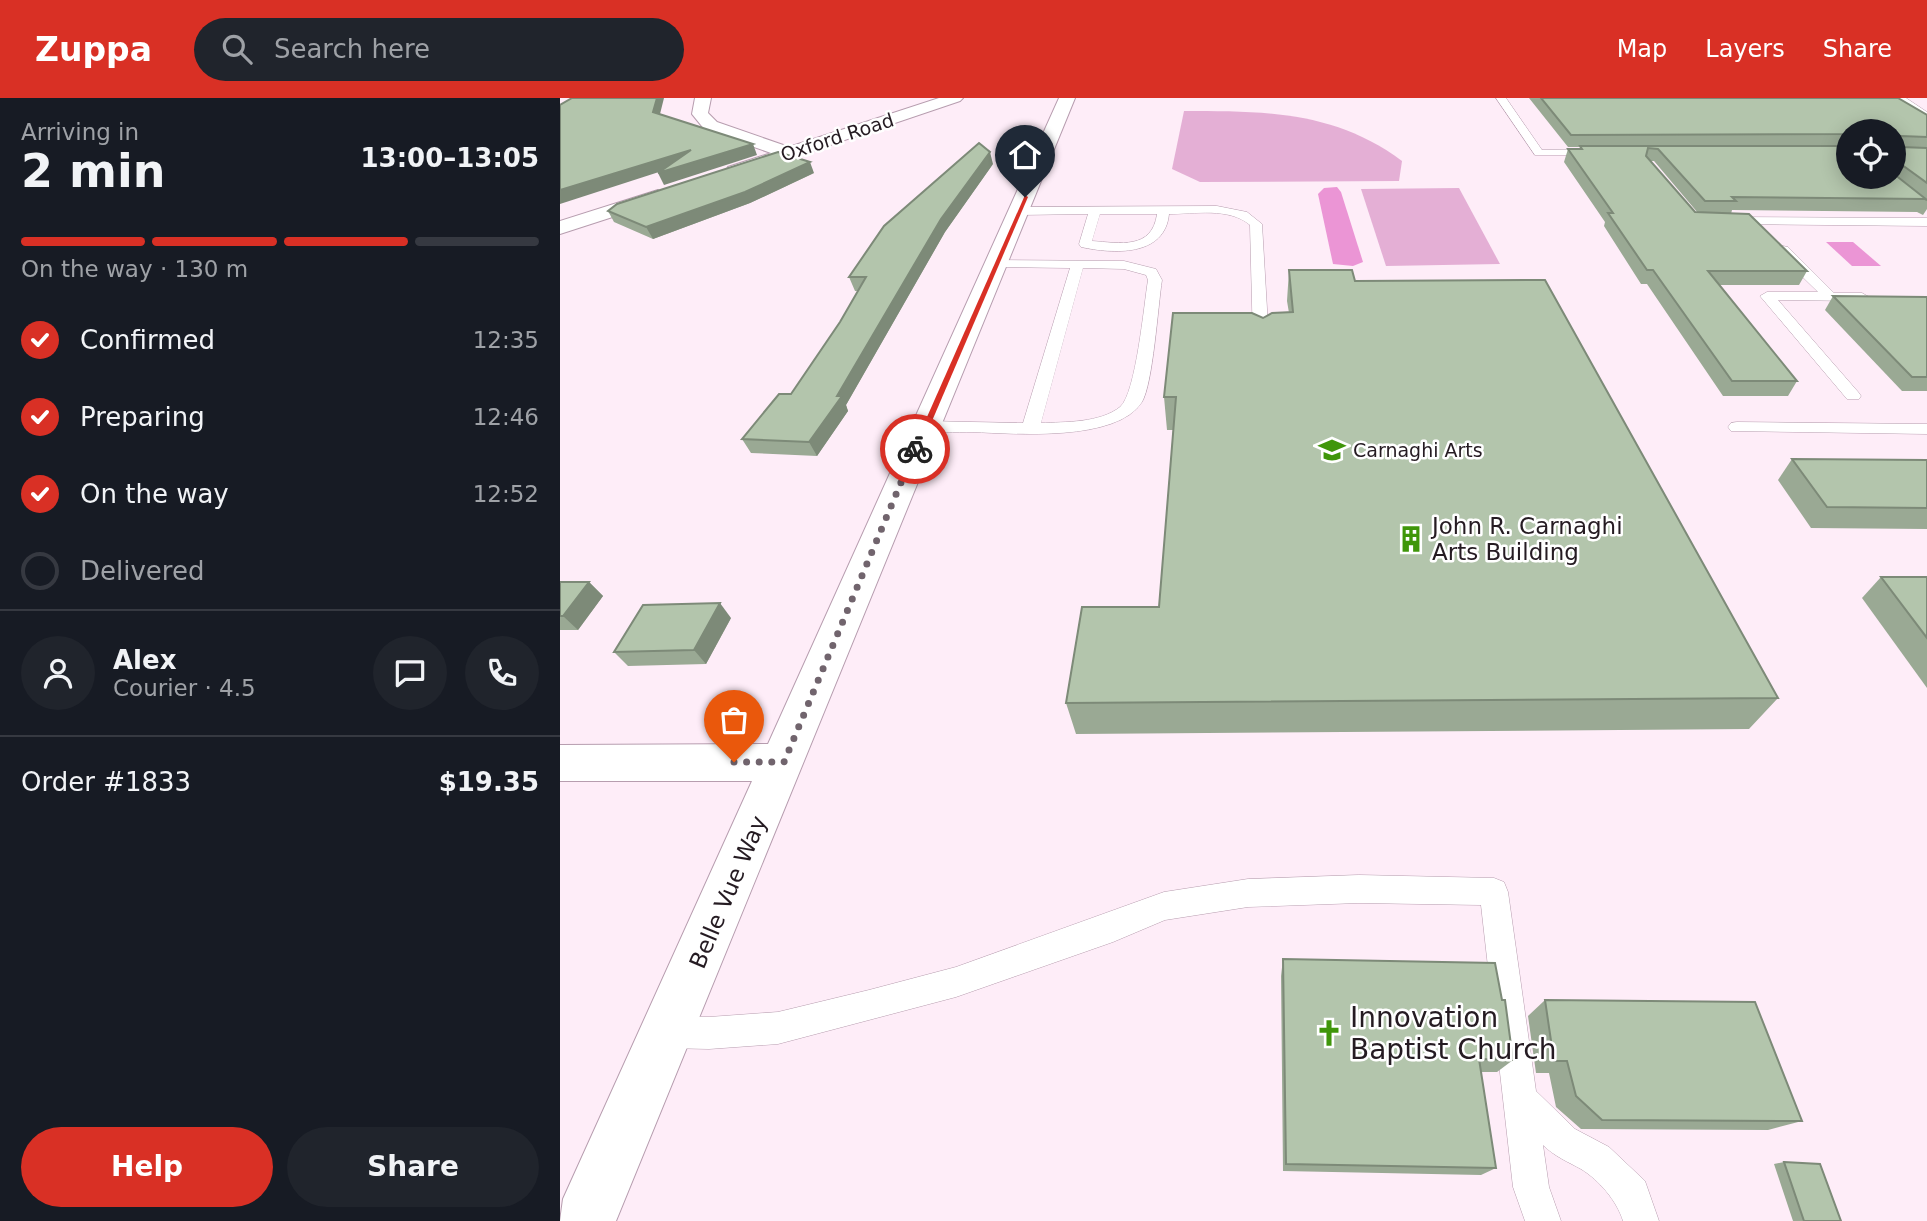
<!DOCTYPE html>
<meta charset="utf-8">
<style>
:root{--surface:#171b24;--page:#20242c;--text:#f1f3f6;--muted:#9ea1a6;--line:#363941;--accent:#d93025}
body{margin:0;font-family:"DejaVu Sans",sans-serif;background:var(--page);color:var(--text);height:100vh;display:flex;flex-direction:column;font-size:26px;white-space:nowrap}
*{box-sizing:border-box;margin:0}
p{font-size:23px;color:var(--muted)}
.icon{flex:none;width:38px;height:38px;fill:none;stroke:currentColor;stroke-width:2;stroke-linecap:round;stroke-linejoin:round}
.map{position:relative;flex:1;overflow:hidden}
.sheet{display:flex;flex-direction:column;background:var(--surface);width:560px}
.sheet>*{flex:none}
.controls{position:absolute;left:1276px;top:21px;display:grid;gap:14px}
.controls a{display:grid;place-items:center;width:70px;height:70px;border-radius:50%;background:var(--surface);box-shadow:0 4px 18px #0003;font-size:35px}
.pin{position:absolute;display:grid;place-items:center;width:60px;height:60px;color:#fff;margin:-72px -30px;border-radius:50% 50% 50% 0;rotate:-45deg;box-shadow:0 0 7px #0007}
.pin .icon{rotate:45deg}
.courier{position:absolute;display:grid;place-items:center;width:70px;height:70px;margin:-35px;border:5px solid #d93025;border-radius:50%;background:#fff;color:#222;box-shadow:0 2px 9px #0007}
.overview em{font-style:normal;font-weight:800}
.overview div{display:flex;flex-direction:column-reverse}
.overview{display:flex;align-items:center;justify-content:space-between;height:119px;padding:0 21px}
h1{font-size:46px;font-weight:800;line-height:52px}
.bar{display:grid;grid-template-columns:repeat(4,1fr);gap:10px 7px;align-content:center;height:84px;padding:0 21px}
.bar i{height:9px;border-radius:5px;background:var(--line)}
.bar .active{background:var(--accent)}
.bar p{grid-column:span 4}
.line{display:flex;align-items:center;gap:18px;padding:0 21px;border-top:2px solid var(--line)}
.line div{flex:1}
.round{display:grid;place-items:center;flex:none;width:74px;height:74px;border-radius:37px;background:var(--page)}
ol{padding:0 21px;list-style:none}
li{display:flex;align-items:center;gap:21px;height:77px}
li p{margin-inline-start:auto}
li .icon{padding:7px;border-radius:50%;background:var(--accent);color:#fff;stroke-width:4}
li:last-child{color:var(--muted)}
li i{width:38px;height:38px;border:4px solid var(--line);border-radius:50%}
.cta{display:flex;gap:14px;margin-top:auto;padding:14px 21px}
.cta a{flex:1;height:80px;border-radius:42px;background:var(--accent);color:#fff;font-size:28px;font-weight:800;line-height:80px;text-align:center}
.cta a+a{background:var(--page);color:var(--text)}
header{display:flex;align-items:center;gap:42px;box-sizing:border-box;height:98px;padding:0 35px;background:var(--accent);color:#fff}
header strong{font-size:33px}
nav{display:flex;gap:38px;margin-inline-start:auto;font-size:24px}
.search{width:490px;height:63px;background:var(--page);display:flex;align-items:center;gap:18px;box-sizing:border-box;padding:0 24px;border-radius:38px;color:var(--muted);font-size:26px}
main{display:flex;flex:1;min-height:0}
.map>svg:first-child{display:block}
.green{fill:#e4afd5}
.water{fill:#eb95d5}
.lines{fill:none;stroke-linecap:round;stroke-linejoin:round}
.lane-casing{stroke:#b79daf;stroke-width:1}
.street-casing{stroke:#b79daf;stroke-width:2}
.lane{fill:#fff;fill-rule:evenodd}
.street{fill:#fff;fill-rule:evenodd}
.wall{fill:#9aa994;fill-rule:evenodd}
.shaded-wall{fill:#7d8a78}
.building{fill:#b3c5ac;stroke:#7d8a78;stroke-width:2}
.route{fill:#d93025}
.done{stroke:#71646d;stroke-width:7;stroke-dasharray:0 12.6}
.labels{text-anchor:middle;stroke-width:5;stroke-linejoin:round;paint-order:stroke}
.far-street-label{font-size:19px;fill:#251b22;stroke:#fff}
.far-poi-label{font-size:19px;fill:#251b22;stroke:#fff;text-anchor:start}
.poi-label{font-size:23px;fill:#251b22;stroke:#fff;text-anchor:start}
.street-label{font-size:23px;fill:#251b22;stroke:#fff}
.near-poi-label{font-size:28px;fill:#251b22;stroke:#fff;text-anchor:start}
</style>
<header>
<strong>Zuppa</strong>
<div class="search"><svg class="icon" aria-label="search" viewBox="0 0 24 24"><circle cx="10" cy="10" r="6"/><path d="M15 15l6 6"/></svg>Search here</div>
<nav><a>Map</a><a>Layers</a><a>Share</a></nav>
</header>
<main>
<section class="sheet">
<div class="overview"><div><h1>2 min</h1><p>Arriving in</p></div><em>13:00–13:05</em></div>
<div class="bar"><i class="active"></i><i class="active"></i><i class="active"></i><i></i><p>On the way · 130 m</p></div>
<ol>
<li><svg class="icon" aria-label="check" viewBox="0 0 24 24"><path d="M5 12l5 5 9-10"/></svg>Confirmed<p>12:35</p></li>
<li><svg class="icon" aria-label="check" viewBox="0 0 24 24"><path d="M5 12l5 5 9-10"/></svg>Preparing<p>12:46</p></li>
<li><svg class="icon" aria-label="check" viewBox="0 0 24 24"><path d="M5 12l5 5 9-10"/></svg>On the way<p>12:52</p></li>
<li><i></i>Delivered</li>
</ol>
<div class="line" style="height:126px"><a class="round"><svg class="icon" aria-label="person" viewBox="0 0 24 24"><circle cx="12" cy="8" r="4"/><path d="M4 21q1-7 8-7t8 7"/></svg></a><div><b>Alex</b><p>Courier · 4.5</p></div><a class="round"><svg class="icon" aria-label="chat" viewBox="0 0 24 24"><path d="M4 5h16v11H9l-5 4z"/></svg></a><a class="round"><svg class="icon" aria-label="phone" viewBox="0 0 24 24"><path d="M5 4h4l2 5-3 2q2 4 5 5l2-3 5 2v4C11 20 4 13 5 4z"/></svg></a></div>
<div class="line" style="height:91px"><div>Order #1833</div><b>$19.35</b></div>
<div class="cta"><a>Help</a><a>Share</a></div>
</section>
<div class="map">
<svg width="1367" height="1123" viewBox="0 0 1367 1123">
<rect width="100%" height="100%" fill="#feedf8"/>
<g class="green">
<path d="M624 13C704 13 775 13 842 63L839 83 640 84 612 71Z"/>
<polygon points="899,90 940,166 826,168 801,91"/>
</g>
<g class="water">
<polygon points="777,89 781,94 803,164 793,168 773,166 758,96 764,90"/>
<polygon points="1266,144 1293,144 1321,168 1292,168"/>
</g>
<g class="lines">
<defs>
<g id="lane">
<polygon points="936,0 946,0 982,52 1035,51 1040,54 1035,57 975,57"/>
<polygon points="1335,0 1346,0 1367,14 1367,21"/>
<path d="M657 108 687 114 702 126 709 245 706 248 701 250 693 245 690 127C669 109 634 116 609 116 605 159 553 156 521 149L519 146 528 116 459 117 453 113 459 109ZM540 116H597C592 152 560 145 532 143Z"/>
<polygon points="1167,119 1367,120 1367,128 1163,126 1163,120"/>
<polygon points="1223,148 1228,149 1274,195 1302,195 1309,199 1302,203 1218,202 1299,295 1301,298 1299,301 1287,301 1200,198 1207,194 1258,194 1218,155 1217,152"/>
<path d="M436 162 564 163 596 171 602 182C598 208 593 286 582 304 557 344 455 336 413 334 395 334 376 336 359 332L356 328 359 324 365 323 463 325 510 170 431 169 429 166ZM523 170 564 171 586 177 588 182C584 206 576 296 560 309 540 325 505 324 481 325Z"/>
<polygon points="1177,324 1367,326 1367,336 1171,333 1168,329 1171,325"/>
<path d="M799 777 934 780 944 784 948 794 976 993 1015 1031 1049 1049 1085 1083 1099 1123H1063C1057 1103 1039 1082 1021 1071 1008 1064 994 1058 983 1047L989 1089 1001 1123H965L953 1089 921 807 799 805 688 809 605 822 553 844 396 899 218 946 149 951 107 950 96 945 91 934 96 923 107 918 149 919 218 914 309 892 396 869 604 794 688 781Z"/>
</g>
<g id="street">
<polygon points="135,0 151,0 148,15 157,24 229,49 379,0 403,0 400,3 175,79 166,73 168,69 211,55 145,32 132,16"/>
<polygon points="499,0 515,0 56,1123 0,1123 3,1101 192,683 0,683 0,647 208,646"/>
<polygon points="98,92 108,98 105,102 0,136 0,123"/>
</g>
</defs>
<use href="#lane" class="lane-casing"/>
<use href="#street" class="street-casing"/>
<use href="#lane" class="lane"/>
<use href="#street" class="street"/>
</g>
<g class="wall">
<path d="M969 0H1338L1367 17V111L1363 117 1357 114 1172 112 1171 116 1247 173 1239 187H1159L1237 283 1228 298H1163L1087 186H1081L1044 128 1045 124 1004 64 1008 51H1019L1020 49H1008ZM1288 33H1334V79H1288ZM1090 63H1094L1138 115 1135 114Z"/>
<polygon points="433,66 385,134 286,307 288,313 257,358 191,355 182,341 231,296 280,224 298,193 295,193 289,179"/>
<polygon points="254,75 190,105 93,141 54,124 48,113"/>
<polygon points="729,172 795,183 1218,600 1189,631 516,636 506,605 599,509 613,332 607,332 604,299 703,220 729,215 727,203"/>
<polygon points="1273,198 1367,199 1367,293 1342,293 1265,212"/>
<polygon points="1232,361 1367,362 1367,431 1251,430 1218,382"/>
<polygon points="1321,479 1367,479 1367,590 1302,500"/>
<polygon points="0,484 29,484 43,498 18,532 0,532"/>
<polygon points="171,520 146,566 68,568 54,554"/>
<polygon points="723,861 953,962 937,974 921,974 936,1070 921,1077 723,1073 721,878"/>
<polygon points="985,902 1242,1023 1208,1032 1021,1031 996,1009 989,975 976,975 968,918"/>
<polygon points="1224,1064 1281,1123 1233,1123 1214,1066"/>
</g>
<g class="shaded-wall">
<polygon points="97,0 104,0 98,24 93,14"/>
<polygon points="193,46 197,57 104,87 98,75"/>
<polygon points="131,52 136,62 0,106 0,92"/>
<polygon points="430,54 433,66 385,134 286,307 288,313 257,358 249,344 381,121"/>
<polygon points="250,64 254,75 190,105 93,141 86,129"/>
<polygon points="29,484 43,498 18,532 3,518"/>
<polygon points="160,505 171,520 146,566 134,552"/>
</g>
<g class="building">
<polygon points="12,0 97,0 93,14 193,46 98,75 131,52 0,92 0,7"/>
<polygon points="981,0 1338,0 1367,17 1367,39 1341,38 1338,41 1341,49 1367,50 1367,85 1338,64 1334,64 1334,33 1288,33 1288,36 1011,37"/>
<polygon points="419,45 430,54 381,121 277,298 282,298 249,344 182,341 219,296 231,296 280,224 306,179 289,179 324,128"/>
<polygon points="1020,48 1288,48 1288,79 1334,79 1334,76 1367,102 1365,101 1172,99 1176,103 1145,103 1098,51 1088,50 1086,58 1135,114 1189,116 1247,173 1148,173 1237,283 1172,283 1093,172 1087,172 1048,115 1053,115 1008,51 1022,51"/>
<polygon points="218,54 250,64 185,94 86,129 48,113 57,106"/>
<polygon points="729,172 792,172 795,183 985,182 1218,600 506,605 522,509 599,509 616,299 604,299 613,215 692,215 703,220 712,215 733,214"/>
<polygon points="1273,198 1367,199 1367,279 1352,279"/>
<polygon points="1232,361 1367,362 1367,410 1267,409"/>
<polygon points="1321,479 1367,479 1367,540"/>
<polygon points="0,484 29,484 3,518 0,518"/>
<polygon points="160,505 134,552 54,554 83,507"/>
<polygon points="723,861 935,865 942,902 945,902 953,962 919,961 936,1070 726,1066"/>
<polygon points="985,902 1195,904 1242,1023 1042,1022 1016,998 1007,963 994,963"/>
<polygon points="1224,1064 1260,1066 1281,1123 1244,1123"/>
</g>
<polygon class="route" points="465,97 468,99 360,351 352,353"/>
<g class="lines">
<polyline class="done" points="174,664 224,664 355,351"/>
</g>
<defs>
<symbol id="university-bare" viewBox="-9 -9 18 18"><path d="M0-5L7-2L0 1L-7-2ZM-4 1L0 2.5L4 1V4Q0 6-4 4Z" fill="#3f960a" stroke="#fff" stroke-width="2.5" paint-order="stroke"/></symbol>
<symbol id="building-bare" viewBox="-9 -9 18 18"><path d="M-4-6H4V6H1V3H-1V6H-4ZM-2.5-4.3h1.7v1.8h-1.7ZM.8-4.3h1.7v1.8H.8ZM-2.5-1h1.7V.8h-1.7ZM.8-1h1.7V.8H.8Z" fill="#3f960a" stroke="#fff" stroke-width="2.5" paint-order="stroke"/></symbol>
<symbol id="church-bare" viewBox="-9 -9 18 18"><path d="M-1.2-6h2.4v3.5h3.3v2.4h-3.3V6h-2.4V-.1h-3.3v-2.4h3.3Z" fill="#3f960a" stroke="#fff" stroke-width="2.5" paint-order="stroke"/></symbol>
</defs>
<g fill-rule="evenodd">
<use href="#university-bare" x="753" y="333" width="38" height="38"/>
<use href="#building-bare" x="832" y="422" width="38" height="38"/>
<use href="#church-bare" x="750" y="916" width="38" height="38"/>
</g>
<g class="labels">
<g class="far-street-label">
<text transform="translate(277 39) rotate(-18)" y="7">Oxford Road</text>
</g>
<g class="far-poi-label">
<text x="793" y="359">Carnaghi Arts</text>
</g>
<g class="poi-label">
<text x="872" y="436">John R. Carnaghi<tspan x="872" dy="26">Arts Building</tspan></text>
</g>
<g class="street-label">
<text transform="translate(168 794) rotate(-67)" y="8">Belle Vue Way</text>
</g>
<g class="near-poi-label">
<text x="790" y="929">Innovation<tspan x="790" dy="32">Baptist Church</tspan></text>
</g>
</g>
</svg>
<div class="controls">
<a><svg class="icon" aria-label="locate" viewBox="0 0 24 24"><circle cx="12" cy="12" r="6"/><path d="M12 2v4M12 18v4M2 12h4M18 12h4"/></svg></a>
</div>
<div class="pin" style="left:174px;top:664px;background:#ea580c"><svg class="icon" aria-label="bag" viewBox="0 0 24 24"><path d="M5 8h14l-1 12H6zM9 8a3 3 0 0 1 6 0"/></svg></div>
<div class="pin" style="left:465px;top:99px;background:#1f2937"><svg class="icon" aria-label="home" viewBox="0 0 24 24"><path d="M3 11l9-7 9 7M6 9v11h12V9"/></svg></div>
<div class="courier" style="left:355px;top:351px"><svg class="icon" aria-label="bike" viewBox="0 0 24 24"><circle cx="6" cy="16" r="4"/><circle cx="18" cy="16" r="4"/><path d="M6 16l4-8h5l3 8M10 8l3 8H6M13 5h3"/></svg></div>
</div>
</main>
